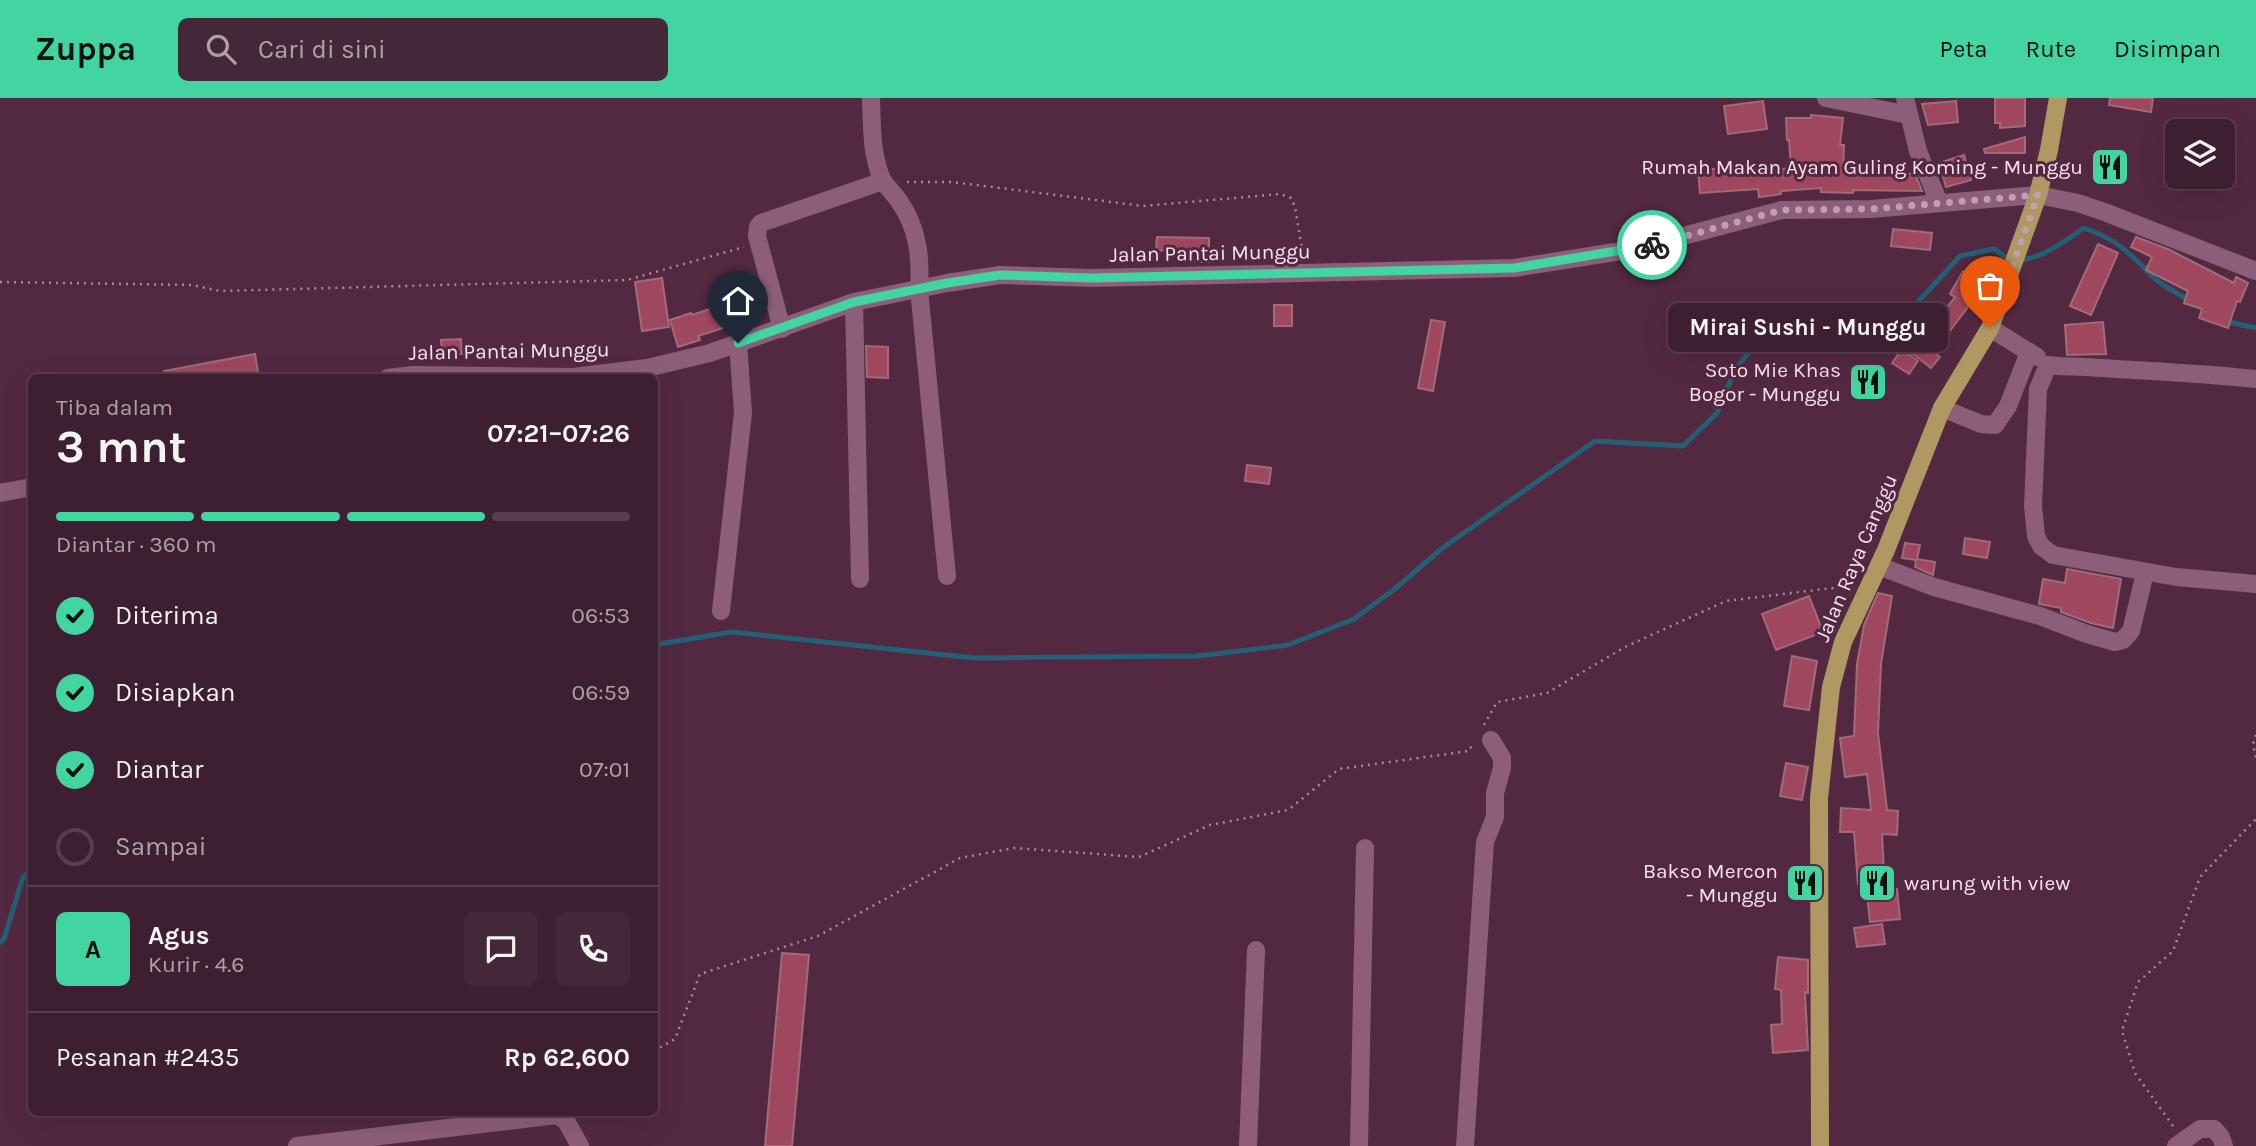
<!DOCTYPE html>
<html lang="id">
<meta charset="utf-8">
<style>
:root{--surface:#3e1f32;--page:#45273a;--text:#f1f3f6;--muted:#ada2ac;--line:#573d4d;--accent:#42d4a1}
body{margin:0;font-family:Karla,sans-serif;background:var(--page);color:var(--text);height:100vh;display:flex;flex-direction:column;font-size:26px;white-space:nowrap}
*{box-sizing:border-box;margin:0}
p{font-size:23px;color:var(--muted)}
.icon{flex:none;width:38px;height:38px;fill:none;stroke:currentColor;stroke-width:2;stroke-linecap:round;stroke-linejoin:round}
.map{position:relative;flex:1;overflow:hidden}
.sheet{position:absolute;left:28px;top:276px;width:630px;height:742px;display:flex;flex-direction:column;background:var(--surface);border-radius:10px;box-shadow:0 7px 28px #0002,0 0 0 2px var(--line)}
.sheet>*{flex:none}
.controls{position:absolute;left:2165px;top:21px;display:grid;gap:14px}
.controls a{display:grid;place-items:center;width:70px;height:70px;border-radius:10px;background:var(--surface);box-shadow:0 7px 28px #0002,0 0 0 2px var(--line);font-size:35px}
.pin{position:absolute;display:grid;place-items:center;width:60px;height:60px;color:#fff;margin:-72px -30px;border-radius:50% 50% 50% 0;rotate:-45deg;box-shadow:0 0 7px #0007}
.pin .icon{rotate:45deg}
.courier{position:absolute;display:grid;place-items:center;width:70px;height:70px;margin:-35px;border:5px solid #42d4a1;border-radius:50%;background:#fff;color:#222;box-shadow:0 2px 9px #0007}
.bubble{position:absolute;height:49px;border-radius:10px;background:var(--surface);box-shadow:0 7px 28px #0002,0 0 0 2px var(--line);font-size:23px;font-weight:700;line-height:49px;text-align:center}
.overview em{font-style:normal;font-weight:700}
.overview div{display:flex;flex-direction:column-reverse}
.overview{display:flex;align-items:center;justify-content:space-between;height:119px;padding:0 28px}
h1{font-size:46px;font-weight:700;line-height:52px}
.bar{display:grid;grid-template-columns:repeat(4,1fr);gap:10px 7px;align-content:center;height:84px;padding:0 28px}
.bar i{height:9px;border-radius:5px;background:var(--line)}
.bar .current{background:var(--accent)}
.bar p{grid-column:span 4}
.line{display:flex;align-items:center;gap:18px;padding:0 28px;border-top:2px solid var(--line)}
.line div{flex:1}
.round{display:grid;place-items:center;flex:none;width:74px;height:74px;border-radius:10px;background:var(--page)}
ol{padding:0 28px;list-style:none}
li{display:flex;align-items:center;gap:21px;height:77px}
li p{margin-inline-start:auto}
li .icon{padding:7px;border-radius:50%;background:var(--accent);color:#111;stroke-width:4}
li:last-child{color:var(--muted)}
li i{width:38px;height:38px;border:4px solid var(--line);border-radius:50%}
header{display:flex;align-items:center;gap:42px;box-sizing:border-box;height:98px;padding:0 35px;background:var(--accent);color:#111}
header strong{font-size:33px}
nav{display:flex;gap:38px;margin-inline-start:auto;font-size:24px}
.search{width:490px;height:63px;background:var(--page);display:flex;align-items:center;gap:18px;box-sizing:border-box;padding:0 24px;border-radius:10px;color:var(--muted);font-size:26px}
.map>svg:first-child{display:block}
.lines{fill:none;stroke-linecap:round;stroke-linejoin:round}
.stream{stroke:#236075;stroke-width:5}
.building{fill:#9e475f;stroke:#a16b77;stroke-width:2}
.path{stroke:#ac8a9d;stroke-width:2.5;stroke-dasharray:2 5;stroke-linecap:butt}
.minor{stroke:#8d5e79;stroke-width:18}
.major{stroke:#b09862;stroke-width:18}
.done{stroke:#c09fb1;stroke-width:7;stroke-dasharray:0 12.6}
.route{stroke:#42d4a1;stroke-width:9}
.labels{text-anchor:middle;stroke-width:6;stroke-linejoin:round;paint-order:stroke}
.poi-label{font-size:21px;fill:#fadfed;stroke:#532942;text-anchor:end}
.street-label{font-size:21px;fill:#fadfed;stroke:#532942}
</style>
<header>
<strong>Zuppa</strong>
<div class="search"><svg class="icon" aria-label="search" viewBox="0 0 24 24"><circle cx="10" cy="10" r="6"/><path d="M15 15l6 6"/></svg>Cari di sini</div>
<nav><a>Peta</a><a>Rute</a><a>Disimpan</a></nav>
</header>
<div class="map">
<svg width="2256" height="1048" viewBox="0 0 2256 1048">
<rect width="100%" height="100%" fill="#532942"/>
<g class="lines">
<g class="stream">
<polyline points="2225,223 2256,230"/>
<path d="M654 547 731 534 974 560 1197 558 1288 547 1354 521 1396 490 1441 451 1595 343 1683 348 1717 315 1736 270 1765 236 1799 208 1827 213 1882 235 1907 216 1960 158 1994 151C1998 153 2003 159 2008 160 2032 169 2065 143 2084 130 2116 141 2129 154 2152 178 2162 188 2178 195 2190 203"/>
<polyline points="0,844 4,841 23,779 32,771"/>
</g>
</g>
<g class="building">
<polygon points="1995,0 2025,0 2025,28 2000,30 2000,25 1995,25"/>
<polygon points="2110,0 2153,0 2151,14 2109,7"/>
<polygon points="1763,3 1767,31 1728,36 1724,8"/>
<polygon points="1956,3 1958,24 1928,27 1922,6"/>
<polygon points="1811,17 1843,20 1840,47 1844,47 1843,72 1915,76 1922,93 1853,92 1853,95 1821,94 1821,90 1781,93 1781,96 1759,99 1758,91 1700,95 1698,72 1754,68 1754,74 1791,70 1789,42 1787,42 1786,20 1811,20"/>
<polygon points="2025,39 2025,55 1985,55 1984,51"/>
<polygon points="2107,53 2122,58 2113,86 2098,81"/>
<polygon points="1964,57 1971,82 1946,89 1939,65"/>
<polygon points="1893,131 1932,135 1930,152 1891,148"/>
<polygon points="1157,139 1209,140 1209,164 1191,164 1191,154 1156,152"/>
<polygon points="2136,139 2170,152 2234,185 2236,179 2248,185 2240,204 2237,203 2228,230 2199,220 2202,211 2184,205 2188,193 2146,172 2152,159 2131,149"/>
<polygon points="2098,146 2118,155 2091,217 2070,208"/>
<polygon points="1963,173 1982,183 1968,209 1934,254 1940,259 1931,270 1911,254 1955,199 1950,196"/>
<polygon points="662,180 669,229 642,233 635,184"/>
<polygon points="725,206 732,227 698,238 700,242 678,249 670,222 691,215 692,217"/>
<rect x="1274" y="207" width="18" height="21"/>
<polygon points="1431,222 1445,224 1433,293 1418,290"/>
<polygon points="2103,224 2106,256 2067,257 2065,227"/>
<polygon points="461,241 462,256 442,258 441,242"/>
<polygon points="866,248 888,249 888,280 867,279"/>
<polygon points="1902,251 1918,263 1909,276 1892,265"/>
<polygon points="255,256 259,280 165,280 164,273"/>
<polygon points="1880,276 1882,289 1856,293 1854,280"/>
<polygon points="1247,367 1271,370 1269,386 1245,383"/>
<polygon points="1965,440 1990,444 1987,460 1963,456"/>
<polygon points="1905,445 1920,447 1917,461 1935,464 1933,477 1915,469 1916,462 1902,460"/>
<polygon points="2067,471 2121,481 2113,530 2091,525 2061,514 2061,510 2039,506 2043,481 2065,485"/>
<polygon points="1878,495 1892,498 1881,566 1878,635 1887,712 1898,713 1897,737 1882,736 1885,793 1897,791 1900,821 1870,824 1866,786 1858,786 1854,734 1840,734 1841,710 1871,712 1867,676 1845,679 1840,640 1854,638 1857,566 1864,527"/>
<polygon points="1809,498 1823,534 1776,552 1762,516"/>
<polygon points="1792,558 1817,563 1809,612 1784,608"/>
<polygon points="1786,665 1808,669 1802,702 1780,698"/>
<polygon points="1882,826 1885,846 1857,849 1854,830"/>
<polygon points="782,855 809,857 792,1048 765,1048"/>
<polygon points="1778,859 1808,862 1808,895 1805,894 1808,952 1773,955 1771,927 1782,926 1781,892 1775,891"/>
</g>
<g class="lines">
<g class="path">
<polyline points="907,84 952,84 1143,108 1280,96 1291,100 1295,109 1303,157"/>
<polyline points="0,184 192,187 220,193 627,182 744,149"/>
<polyline points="1484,627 1497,604 1547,595 1625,549 1726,503 1849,488"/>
<polyline points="2256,637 2253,646 2256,660"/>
<polyline points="654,953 675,941 700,876 818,838 960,760 1014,750 1139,759 1210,727 1288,712 1339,671 1469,653 1473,645"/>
<polyline points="2173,1028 2135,975 2122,933 2138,884 2173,853 2200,779 2256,721"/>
</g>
<g class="minor">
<path d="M871 0C872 27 871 56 882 81 886 89 894 95 899 103 918 130 921 159 919 191L947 478"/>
<polyline points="1826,0 1908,17"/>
<polyline points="1905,0 1918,53 1939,105"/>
<polyline points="854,204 860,481"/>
<polyline points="1990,230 2037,259"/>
<polyline points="782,231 757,138 758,129 761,125 883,83"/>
<polyline points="388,280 413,277 573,279 647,270 710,255 854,204 947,185 1000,177 1092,180 1514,170 1634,151 1782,112 1871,111 2038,97 2078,105 2107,115 2256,173"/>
<path d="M2256 281C2200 275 2143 273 2086 269 2073 268 2062 269 2048 267L2038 291 2033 408 2036 438 2041 448 2053 457 2176 479 2256 486"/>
<polyline points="1942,310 1981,326 1995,327 2008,308 2029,254"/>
<polyline points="0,395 32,389"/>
<polyline points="1879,468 1934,489 2040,518 2087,536 2115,544 2123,542 2131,533 2145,475"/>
<polyline points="721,513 743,315 738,245"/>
<polyline points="297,1048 557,1017 566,1023 580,1048"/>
<polyline points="1248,1048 1256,852"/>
<polyline points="1359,1048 1365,750"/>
<polyline points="1465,1048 1485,744 1495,719 1495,695 1502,670 1502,660 1491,642"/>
<polyline points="2176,1048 2200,1031 2214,1031 2221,1039 2224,1048"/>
</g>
<polyline class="major" points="1820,1048 1819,700 1831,589 1843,544 1886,452 1942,310 1990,230 2038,97 2049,52 2058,0"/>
</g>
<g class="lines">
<polyline class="done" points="1652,147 1782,112 1871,111 2038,97 1990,230"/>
<polyline class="route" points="738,245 854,204 947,185 1000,177 1092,180 1514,170 1652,147"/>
</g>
<defs>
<symbol id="restaurant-square" viewBox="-11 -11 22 22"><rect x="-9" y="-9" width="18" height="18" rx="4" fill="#42d4a1" stroke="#532942"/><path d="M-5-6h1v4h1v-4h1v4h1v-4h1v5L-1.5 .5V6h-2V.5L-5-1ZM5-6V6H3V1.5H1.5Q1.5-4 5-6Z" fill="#111"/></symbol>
</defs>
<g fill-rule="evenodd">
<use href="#restaurant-square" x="2088" y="47" width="44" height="44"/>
<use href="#restaurant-square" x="1846" y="262" width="44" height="44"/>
<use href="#restaurant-square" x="1783" y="763" width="44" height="44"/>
<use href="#restaurant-square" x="1855" y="763" width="44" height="44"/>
</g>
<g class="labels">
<g class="poi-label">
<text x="2083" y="76">Rumah Makan Ayam Guling Koming - Munggu</text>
<text x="1841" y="279">Soto Mie Khas<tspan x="1841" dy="24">Bogor - Munggu</tspan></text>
<text x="1778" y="780">Bakso Mercon<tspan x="1778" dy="24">- Munggu</tspan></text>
<text x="1904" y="792" text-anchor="start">warung with view</text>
</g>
<g class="street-label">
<text transform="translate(1210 155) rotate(-1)" y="7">Jalan Pantai Munggu</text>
<text transform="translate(509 253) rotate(-1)" y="7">Jalan Pantai Munggu</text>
<text transform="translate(1856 460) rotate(-67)" y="7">Jalan Raya Canggu</text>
</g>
</g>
</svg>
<div class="controls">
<a><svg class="icon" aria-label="layers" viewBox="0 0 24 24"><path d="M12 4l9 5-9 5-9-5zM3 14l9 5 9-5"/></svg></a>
</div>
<div class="pin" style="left:1990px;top:230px;background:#ea580c"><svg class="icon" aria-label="bag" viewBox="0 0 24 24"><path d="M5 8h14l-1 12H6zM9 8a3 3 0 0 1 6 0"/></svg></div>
<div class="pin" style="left:738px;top:245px;background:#1f2937"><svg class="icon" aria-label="home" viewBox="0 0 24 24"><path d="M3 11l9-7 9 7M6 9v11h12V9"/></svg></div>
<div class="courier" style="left:1652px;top:147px"><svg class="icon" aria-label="bike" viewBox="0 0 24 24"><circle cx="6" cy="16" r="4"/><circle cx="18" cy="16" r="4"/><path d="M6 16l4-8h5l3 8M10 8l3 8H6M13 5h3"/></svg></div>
<div class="bubble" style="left:1668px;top:205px;width:280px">Mirai Sushi - Munggu</div>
<section class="sheet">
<div class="overview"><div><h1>3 mnt</h1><p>Tiba dalam</p></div><em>07:21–07:26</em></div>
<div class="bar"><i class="current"></i><i class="current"></i><i class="current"></i><i></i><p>Diantar · 360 m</p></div>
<ol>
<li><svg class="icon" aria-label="check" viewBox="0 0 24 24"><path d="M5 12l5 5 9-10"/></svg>Diterima<p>06:53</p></li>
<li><svg class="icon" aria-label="check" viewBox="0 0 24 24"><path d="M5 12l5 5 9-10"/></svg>Disiapkan<p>06:59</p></li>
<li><svg class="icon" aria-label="check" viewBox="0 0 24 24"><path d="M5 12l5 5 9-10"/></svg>Diantar<p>07:01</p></li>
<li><i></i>Sampai</li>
</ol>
<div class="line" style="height:126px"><b class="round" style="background:var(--accent);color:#111">A</b><div><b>Agus</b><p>Kurir · 4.6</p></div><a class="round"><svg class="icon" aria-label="chat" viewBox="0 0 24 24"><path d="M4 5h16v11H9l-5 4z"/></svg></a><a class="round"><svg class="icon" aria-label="phone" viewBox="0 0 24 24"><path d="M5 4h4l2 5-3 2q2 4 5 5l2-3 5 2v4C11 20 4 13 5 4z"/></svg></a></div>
<div class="line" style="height:91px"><div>Pesanan #2435</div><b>Rp 62,600</b></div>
</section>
</div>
